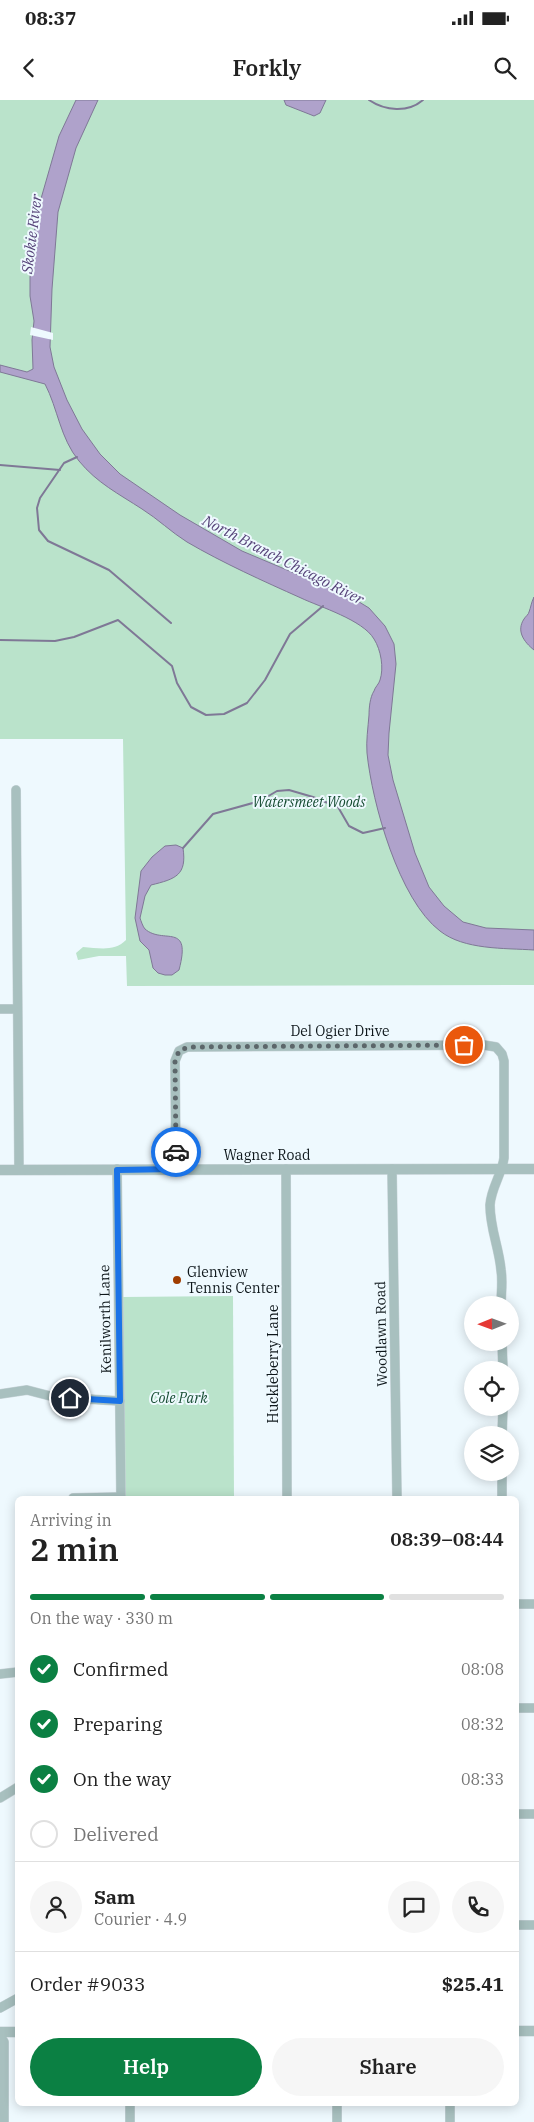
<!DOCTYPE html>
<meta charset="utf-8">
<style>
:root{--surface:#fff;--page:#f6f6f6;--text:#222;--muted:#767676;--line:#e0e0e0;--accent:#0b8043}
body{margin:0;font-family:"IBM Plex Serif",serif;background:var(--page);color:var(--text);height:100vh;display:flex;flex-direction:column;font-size:19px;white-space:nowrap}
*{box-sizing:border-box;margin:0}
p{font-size:16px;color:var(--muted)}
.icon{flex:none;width:28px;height:28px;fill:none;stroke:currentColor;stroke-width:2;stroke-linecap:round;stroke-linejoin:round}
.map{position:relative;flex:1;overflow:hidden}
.details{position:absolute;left:15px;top:1396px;width:504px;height:610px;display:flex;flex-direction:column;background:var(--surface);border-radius:8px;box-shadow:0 2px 12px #0003}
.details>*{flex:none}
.needle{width:32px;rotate:269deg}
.buttons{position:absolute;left:464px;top:1196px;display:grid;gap:10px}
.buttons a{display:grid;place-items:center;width:55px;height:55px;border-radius:50%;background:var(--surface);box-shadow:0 2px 12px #0003;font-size:25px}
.pin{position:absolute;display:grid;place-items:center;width:42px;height:42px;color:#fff;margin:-21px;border:2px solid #fff;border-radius:50%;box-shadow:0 1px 5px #0007}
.courier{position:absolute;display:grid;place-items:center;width:50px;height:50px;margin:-25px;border:4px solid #1a73e8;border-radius:50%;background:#fff;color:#222;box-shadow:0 1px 6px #0007}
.summary em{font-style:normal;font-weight:600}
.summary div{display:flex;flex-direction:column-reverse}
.summary{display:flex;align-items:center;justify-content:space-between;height:85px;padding:0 15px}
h1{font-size:32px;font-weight:600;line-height:38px}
.bar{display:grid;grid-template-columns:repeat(4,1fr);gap:8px 5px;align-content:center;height:60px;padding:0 15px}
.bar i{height:6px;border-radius:4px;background:var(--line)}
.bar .on{background:var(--accent)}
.bar p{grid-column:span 4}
.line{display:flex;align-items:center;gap:12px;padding:0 15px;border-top:1px solid var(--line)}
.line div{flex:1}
.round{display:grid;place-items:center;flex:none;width:52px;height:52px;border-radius:26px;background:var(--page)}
ol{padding:0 15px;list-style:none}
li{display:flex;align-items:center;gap:15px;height:55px}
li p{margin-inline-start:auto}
li .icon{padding:5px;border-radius:50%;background:var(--accent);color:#fff;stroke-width:4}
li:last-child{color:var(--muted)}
li i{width:28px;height:28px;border:2px solid var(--line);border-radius:50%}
.button{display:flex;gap:10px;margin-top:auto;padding:10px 15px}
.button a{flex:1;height:58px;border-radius:30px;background:var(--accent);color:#fff;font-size:20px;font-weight:600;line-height:58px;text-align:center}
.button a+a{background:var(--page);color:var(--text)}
.status{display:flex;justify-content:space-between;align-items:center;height:35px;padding:0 25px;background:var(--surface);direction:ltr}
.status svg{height:14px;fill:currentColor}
header{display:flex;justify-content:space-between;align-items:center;height:65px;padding:0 15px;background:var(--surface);font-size:22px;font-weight:600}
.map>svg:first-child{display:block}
.green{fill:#bae3cb}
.water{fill:#afa2cb;stroke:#7f7896}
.pier{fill:#eef9fe}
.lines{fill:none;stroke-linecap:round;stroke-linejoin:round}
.stream{stroke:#7f7896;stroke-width:2}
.minor-casing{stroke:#cad5da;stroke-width:10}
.tertiary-casing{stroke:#cad5da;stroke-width:11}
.minor{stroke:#a8c0bf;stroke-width:9}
.tertiary{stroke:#a8c0bf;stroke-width:10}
.done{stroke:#5c666a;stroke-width:5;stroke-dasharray:0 9}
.route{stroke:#1a73e8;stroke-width:6}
.poi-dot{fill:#a03d00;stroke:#eef9fe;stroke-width:2}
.labels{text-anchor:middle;stroke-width:4;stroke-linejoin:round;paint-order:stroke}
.park-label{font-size:14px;font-style:italic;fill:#164c32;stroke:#eef9fe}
.street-label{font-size:14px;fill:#0e171b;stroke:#eef9fe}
.poi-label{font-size:14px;fill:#0e171b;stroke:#eef9fe;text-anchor:start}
.water-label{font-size:15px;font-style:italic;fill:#554278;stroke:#eef9fe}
</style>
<div class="status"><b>08:37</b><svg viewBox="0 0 49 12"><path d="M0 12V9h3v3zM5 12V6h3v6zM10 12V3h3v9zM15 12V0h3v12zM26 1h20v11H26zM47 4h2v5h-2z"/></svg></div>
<header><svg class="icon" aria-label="back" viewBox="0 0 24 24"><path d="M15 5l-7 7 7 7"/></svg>Forkly<svg class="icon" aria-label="search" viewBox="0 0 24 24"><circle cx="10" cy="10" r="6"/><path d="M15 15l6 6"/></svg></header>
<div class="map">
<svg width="534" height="2022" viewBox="0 0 534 2022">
<rect width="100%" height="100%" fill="#eef9fe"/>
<g class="green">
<path d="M0 0H534V885L127 886 126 856H99L78 860 76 853 83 847C99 848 114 852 126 840L123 639H0Z"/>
<polygon points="233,1196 234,1399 124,1399 123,1197"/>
</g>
<g class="water">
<path d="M76 0H98L76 48 58 112 52 189 50 247 54 267 67 300 82 329 100 354 120 374 180 415 242 451 351 497 369 508 385 526 394 544 396 564 389 633 388 655 393 680 415 753 429 787 444 806 463 822 486 828 534 830V850C504 848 464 850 440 831 399 800 372 703 367 653 366 641 368 628 369 615 369 608 370 597 374 591 375 587 379 584 380 580 384 568 381 550 374 539 363 520 320 507 301 498 263 481 223 463 187 442 171 432 158 419 142 409 119 394 97 383 79 361 60 338 58 309 45 284L0 272V265L27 272 33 269 32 240 34 221 30 196V177L36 116 59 36Z"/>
<polygon points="284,0 326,0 320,13 314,16 286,5"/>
<path d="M534 497V550C524 542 516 531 524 519 525 517 529 514 529 512 531 507 531 503 534 497Z"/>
<path d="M176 745 183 748C187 775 176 779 151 785L145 796 140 818C141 821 143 827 145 829 163 845 192 821 179 870L172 875H165L158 873 153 868 149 850 140 841 135 818 141 771 152 757 165 746Z"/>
</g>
<polygon class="pier" points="31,227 53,233 53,240 30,235"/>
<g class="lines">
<g class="stream">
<path d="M369 0C385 11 408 13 423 0"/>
<polyline points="77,357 64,363 40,398 37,408 39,430 48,441 109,470 171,523"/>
<polyline points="0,365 60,370"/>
<polyline points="0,540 55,541 74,537 118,520 172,566 177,583 191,607 206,615 224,614 247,603 265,580 290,534 323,506"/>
<polyline points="183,748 213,714 260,701 277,691 289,690 313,697 338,707 349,726 363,733 385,728"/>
</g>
<defs>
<g id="minor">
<polyline points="16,690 19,1070"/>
<polyline points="0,909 17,909"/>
<polyline points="117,1069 121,1399"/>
<path d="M176 1069 175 961 179 951 187 947 484 945 496 947 502 954 504 961V1058C502 1074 491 1088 490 1105 490 1129 499 1147 501 1170 503 1181 501 1194 501 1205"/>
<polyline points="286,1069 287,1399"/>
<polyline points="392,1069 397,1399"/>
<polyline points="502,1242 503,1270"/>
<polyline points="0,1294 27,1290 54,1297 120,1301"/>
<polyline points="502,1335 503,1308"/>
<polyline points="502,1372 502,1399"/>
<polyline points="73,1398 121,1397"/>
<polyline points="516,1504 534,1504"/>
<polyline points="0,1574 18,1572"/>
<polyline points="516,1608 534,1608"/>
<polyline points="0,1698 18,1687"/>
<polyline points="516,1714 534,1714"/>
<polyline points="516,1825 534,1825"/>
<polyline points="0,1908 18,1898"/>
<polyline points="0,1935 4,1942 4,2022"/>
<polyline points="130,2004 130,2022"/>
<polyline points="337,2022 337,2004"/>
<polyline points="450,2022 450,2004"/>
</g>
<g id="tertiary">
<polyline points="0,1070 534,1069"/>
<polyline points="516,1931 534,1931"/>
<polyline points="0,1932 18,1932"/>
</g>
</defs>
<use href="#minor" class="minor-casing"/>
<use href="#tertiary" class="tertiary-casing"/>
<use href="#minor" class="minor"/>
<use href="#tertiary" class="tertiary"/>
</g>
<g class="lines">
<polyline class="done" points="176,1052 175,961 179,951 188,947 464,945"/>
<polyline class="route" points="70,1298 120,1301 117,1070 176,1069 176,1052"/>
</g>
<circle class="poi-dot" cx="177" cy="1180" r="5"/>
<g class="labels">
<g class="park-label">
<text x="309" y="707">Watersmeet Woods</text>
<text x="179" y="1303">Cole Park</text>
</g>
<g class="street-label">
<text x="340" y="936">Del Ogier Drive</text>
<text x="267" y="1060">Wagner Road</text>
<text transform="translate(105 1219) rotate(-91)" y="5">Kenilworth Lane</text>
<text transform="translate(381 1234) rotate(-91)" y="5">Woodlawn Road</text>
<text transform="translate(273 1264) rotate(-90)" y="5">Huckleberry Lane</text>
</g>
<g class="poi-label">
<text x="187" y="1177">Glenview<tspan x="187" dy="16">Tennis Center</tspan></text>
</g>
<g class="water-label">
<text transform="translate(32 134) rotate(-83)" y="5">Skokie River</text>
<text transform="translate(283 460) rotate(27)" y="5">North Branch Chicago River</text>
</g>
</g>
</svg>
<div class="buttons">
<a><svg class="needle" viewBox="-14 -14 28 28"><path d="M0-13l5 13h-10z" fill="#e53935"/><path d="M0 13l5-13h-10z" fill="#767676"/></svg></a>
<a><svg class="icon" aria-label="locate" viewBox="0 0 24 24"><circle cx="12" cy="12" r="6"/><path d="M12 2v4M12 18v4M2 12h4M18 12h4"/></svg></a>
<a><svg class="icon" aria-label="layers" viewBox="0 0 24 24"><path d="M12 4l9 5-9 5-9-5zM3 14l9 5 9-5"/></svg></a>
</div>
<div class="pin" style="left:464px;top:945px;background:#ea580c"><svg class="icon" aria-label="bag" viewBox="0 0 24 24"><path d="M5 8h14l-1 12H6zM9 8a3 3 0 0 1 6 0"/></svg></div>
<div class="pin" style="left:70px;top:1298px;background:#1f2937"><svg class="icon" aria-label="home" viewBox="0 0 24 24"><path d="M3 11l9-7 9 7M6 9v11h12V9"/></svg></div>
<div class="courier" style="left:176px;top:1052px"><svg class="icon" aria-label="car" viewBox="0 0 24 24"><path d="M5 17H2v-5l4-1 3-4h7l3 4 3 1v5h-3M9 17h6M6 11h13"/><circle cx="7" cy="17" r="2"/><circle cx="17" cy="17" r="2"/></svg></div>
<section class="details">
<div class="summary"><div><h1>2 min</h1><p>Arriving in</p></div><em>08:39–08:44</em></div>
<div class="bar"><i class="on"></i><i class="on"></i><i class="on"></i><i></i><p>On the way · 330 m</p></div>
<ol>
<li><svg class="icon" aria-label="check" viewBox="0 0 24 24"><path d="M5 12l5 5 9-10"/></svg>Confirmed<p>08:08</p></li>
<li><svg class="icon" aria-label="check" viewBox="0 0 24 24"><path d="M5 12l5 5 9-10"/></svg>Preparing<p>08:32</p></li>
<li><svg class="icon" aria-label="check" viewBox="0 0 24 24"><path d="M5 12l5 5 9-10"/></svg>On the way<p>08:33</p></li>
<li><i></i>Delivered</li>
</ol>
<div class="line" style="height:90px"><a class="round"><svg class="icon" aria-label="person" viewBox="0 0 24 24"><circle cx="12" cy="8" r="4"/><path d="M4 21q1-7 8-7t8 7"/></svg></a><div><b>Sam</b><p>Courier · 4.9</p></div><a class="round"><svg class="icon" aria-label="chat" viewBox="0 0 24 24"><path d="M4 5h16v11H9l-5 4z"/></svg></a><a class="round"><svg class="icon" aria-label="phone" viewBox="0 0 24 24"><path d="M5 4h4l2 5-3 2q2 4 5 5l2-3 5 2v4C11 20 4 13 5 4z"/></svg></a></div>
<div class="line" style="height:65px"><div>Order #9033</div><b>$25.41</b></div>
<div class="button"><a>Help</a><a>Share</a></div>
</section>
</div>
